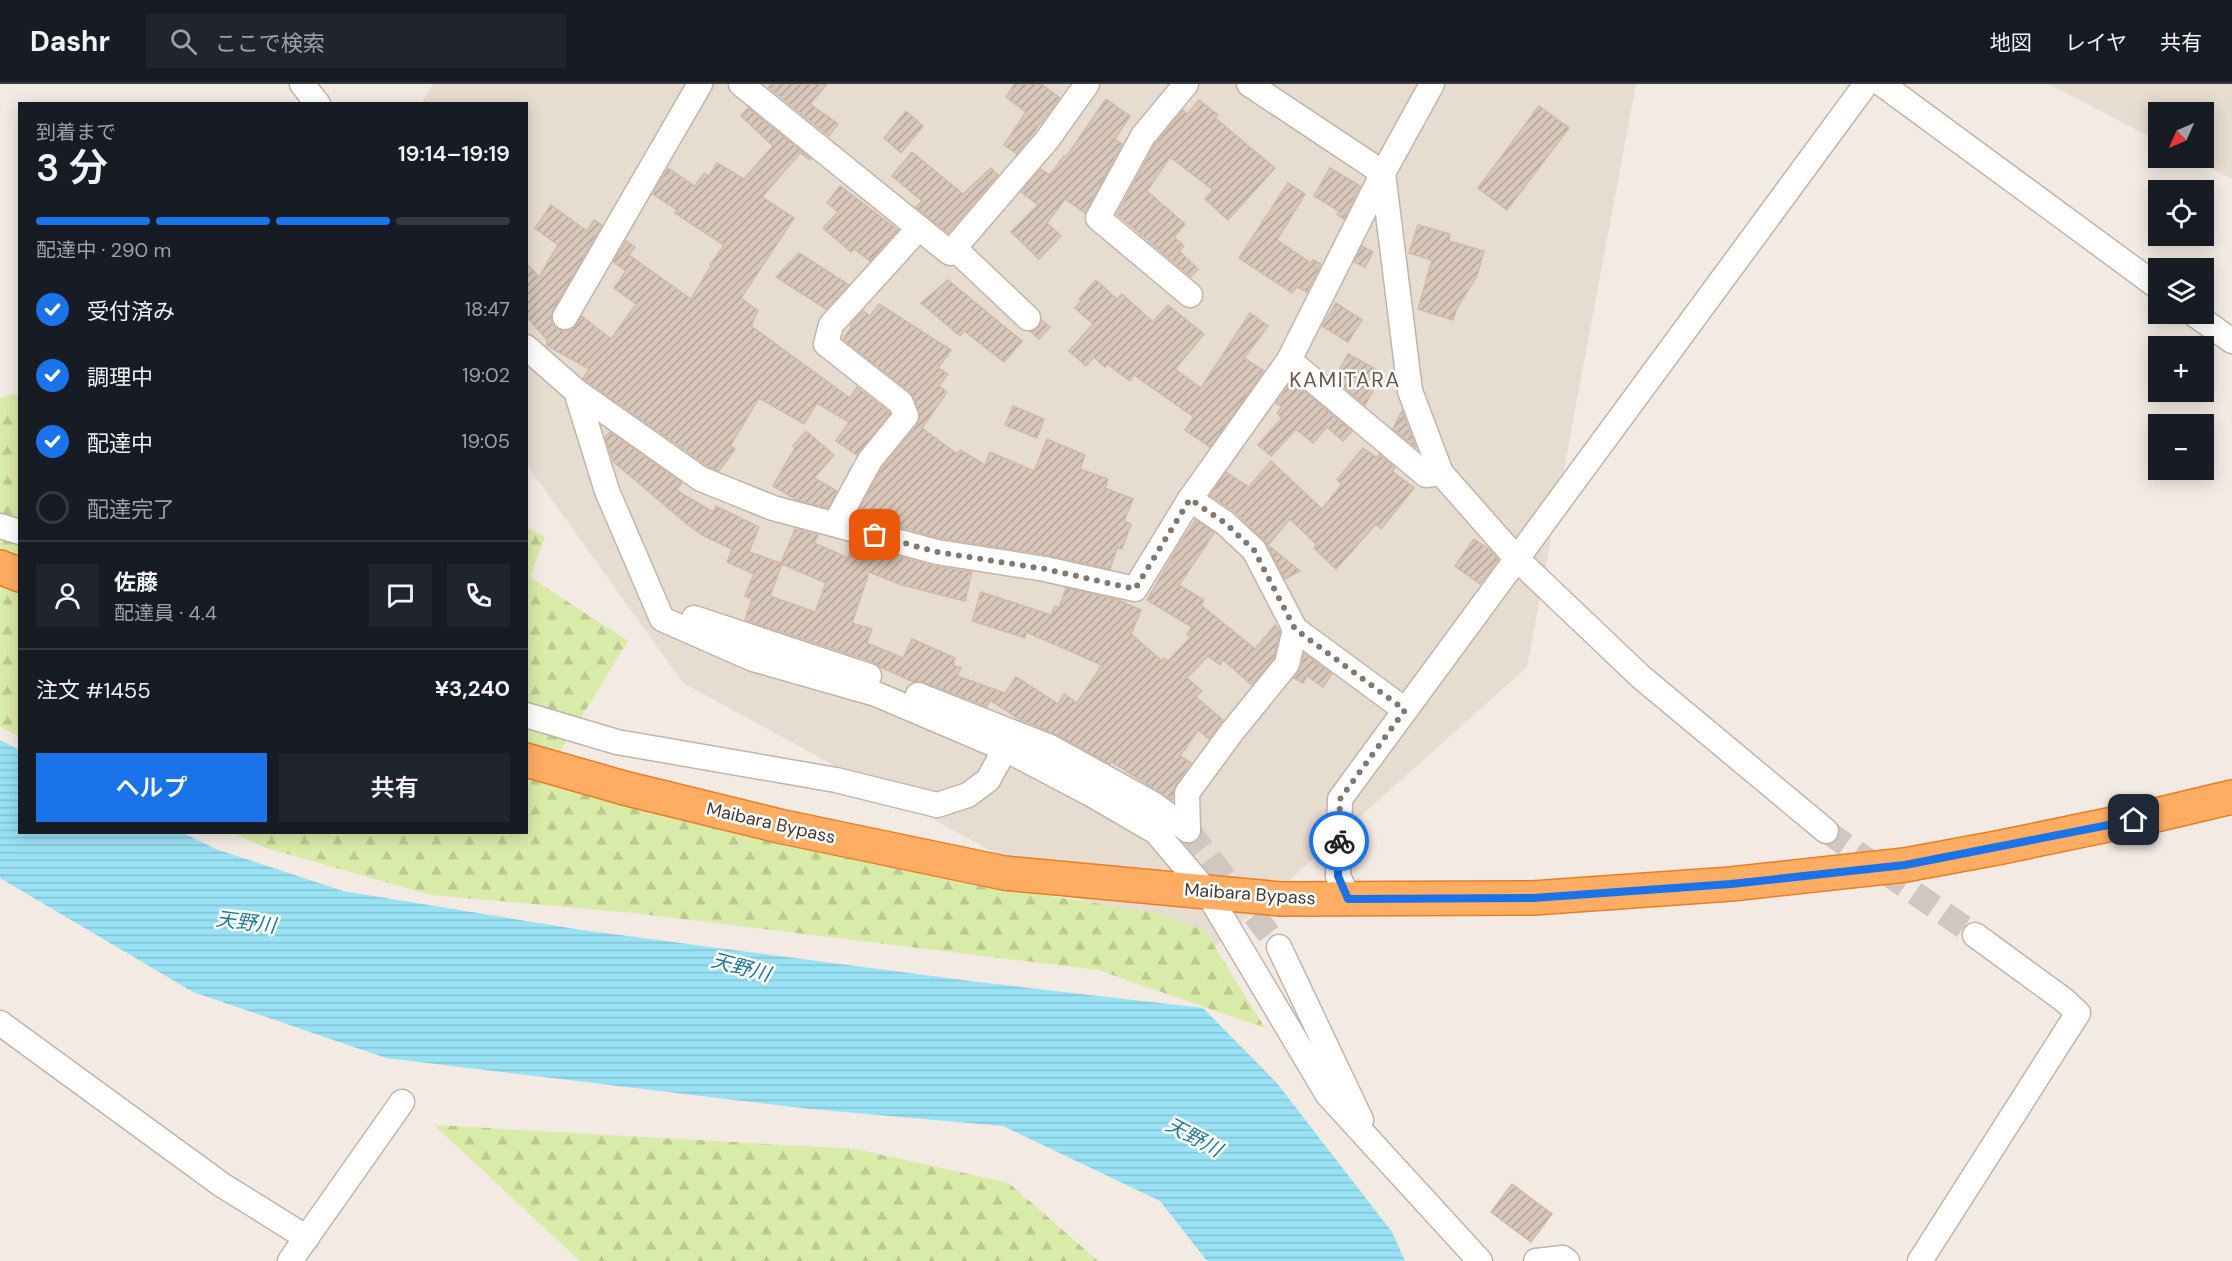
<!DOCTYPE html>
<html lang="ja">
<meta charset="utf-8">
<style>
:root{--surface:#171b24;--page:#20242c;--text:#f1f3f6;--muted:#9ea1a6;--line:#363941;--accent:#1a73e8}
body{margin:0;font-family:"DM Sans","Noto Sans JP",sans-serif;background:var(--page);color:var(--text);height:100vh;display:flex;flex-direction:column;font-size:22px;white-space:nowrap}
*{box-sizing:border-box;margin:0}
p{font-size:20px;color:var(--muted)}
.icon{flex:none;width:33px;height:33px;fill:none;stroke:currentColor;stroke-width:2;stroke-linecap:round;stroke-linejoin:round}
.map{position:relative;flex:1;overflow:hidden}
.sheet{position:absolute;left:18px;top:18px;width:510px;height:732px;display:flex;flex-direction:column;background:var(--surface);border-radius:0px;box-shadow:0 3px 15px #0003}
.sheet>*{flex:none}
.needle{width:39px;rotate:225deg}
.buttons{position:absolute;left:2148px;top:18px;display:grid;gap:12px}
.buttons a{display:grid;place-items:center;width:66px;height:66px;border-radius:0px;background:var(--surface);box-shadow:0 3px 15px #0003;font-size:30px}
.pin{position:absolute;display:grid;place-items:center;width:51px;height:51px;color:#fff;margin:-26px;border-radius:12px;box-shadow:0 3px 9px #0006}
.courier{position:absolute;display:grid;place-items:center;width:60px;height:60px;margin:-30px;border:4px solid #1a73e8;border-radius:50%;background:#fff;color:#222;box-shadow:0 2px 8px #0007}
.head em{font-style:normal;font-weight:600}
.head div{display:flex;flex-direction:column-reverse}
.head{display:flex;align-items:center;justify-content:space-between;height:102px;padding:0 18px}
h1{font-size:39px;font-weight:600;line-height:45px}
.bar{display:grid;grid-template-columns:repeat(4,1fr);gap:9px 6px;align-content:center;height:72px;padding:0 18px}
.bar i{height:8px;border-radius:4px;background:var(--line)}
.bar .current{background:var(--accent)}
.bar p{grid-column:span 4}
.line{display:flex;align-items:center;gap:15px;padding:0 18px;border-top:2px solid var(--line)}
.line div{flex:1}
.round{display:grid;place-items:center;flex:none;width:63px;height:63px;border-radius:0px;background:var(--page)}
ol{padding:0 18px;list-style:none}
li{display:flex;align-items:center;gap:18px;height:66px}
li p{margin-inline-start:auto}
li .icon{padding:6px;border-radius:50%;background:var(--accent);color:#fff;stroke-width:4}
li:last-child{color:var(--muted)}
li i{width:33px;height:33px;border:3px solid var(--line);border-radius:50%}
.primary-button{display:flex;gap:12px;margin-top:auto;padding:12px 18px}
.primary-button a{flex:1;height:69px;border-radius:0px;background:var(--accent);color:#fff;font-size:24px;font-weight:600;line-height:69px;text-align:center}
.primary-button a+a{background:var(--page);color:var(--text)}
header{display:flex;align-items:center;gap:36px;box-sizing:border-box;height:84px;padding:0 30px;background:var(--surface);border-bottom:2px solid var(--line)}
header strong{font-size:28px}
nav{display:flex;gap:33px;margin-inline-start:auto;font-size:21px}
.search{width:420px;height:54px;background:var(--page);display:flex;align-items:center;gap:15px;box-sizing:border-box;padding:0 21px;border-radius:0px;color:var(--muted);font-size:22px}
.map>svg:first-child{display:block}
.residential{fill:#e7dcd0}
.forest{fill:url(#forest-firs)}
.water{fill:url(#water-rules)}
.building{fill:url(#building-hatch);stroke:#d1baaa;stroke-width:1.5;fill-rule:evenodd}
.lines{fill:none;stroke-linecap:round;stroke-linejoin:round}
.minor-tunnel{stroke:#d0c8c0;stroke-width:24;stroke-dasharray:24 12;stroke-linecap:butt}
.minor-casing{stroke:#c2b4a8;stroke-width:27}
.highway-casing{stroke:#e97d26;stroke-width:36}
.minor{stroke:#fff;stroke-width:24}
.highway{stroke:#ffad62;stroke-width:33}
.done{stroke:#827871;stroke-width:6;stroke-dasharray:0 10.8}
.route{stroke:#1a73e8;stroke-width:8}
.labels{text-anchor:middle;stroke-width:5;stroke-linejoin:round;paint-order:stroke}
.street-label{font-size:18px;fill:#453a33;stroke:#fff}
.water-label{font-size:20px;font-style:italic;fill:#207b97;stroke:#fff}
.quarter-label{font-size:21px;letter-spacing:1.5px;fill:#695649;stroke:#fff}
</style>
<header>
<strong>Dashr</strong>
<div class="search"><svg class="icon" aria-label="search" viewBox="0 0 24 24"><circle cx="10" cy="10" r="6"/><path d="M15 15l6 6"/></svg>ここで検索</div>
<nav><a>地図</a><a>レイヤ</a><a>共有</a></nav>
</header>
<div class="map">
<svg width="2232" height="1177" viewBox="0 0 2232 1177">
<defs>
<pattern id="forest-firs" width="22" height="20" patternUnits="userSpaceOnUse" patternTransform="scale(1.5)"><rect width="22" height="20" fill="#d9eba8"/><path d="M5 1l3.5 6h-7zM16 11l3.5 6h-7z" fill="#bcca91"/></pattern>
<pattern id="water-rules" width="6" height="5" patternUnits="userSpaceOnUse" patternTransform="scale(1.5)"><rect width="6" height="5" fill="#99e1f5"/><path d="M0 2.5h6" fill="none" stroke="#85c2d2"/></pattern>
<pattern id="building-hatch" width="6" height="6" patternUnits="userSpaceOnUse" patternTransform="scale(1.5)"><rect width="6" height="6" fill="#d8c7ba"/><path d="M-1 1l2-2M0 6l6-6M5 7l2-2" fill="none" stroke="#b1a398"/></pattern>
</defs>
<rect width="100%" height="100%" fill="#f3ebe3"/>
<g class="residential">
<polygon points="433,0 1636,0 1527,583 1197,879 683,599 527,381 526,20 421,20"/>
<polygon points="2049,0 2232,0 2232,95 2191,74 2204,74 2204,28 2158,28 2158,57"/>
</g>
<g class="forest">
<polygon points="19,309 19,652 0,643 0,314"/>
<polygon points="527,444 545,453 530,493 628,557 546,691 726,747 960,798 1158,829 1205,847 1265,944 1098,886 634,829 431,811 266,764 233,749 526,748"/>
<polygon points="434,1041 856,1065 1009,1099 1098,1177 580,1177"/>
</g>
<polygon class="water" points="0,656 19,666 20,748 183,749 216,765 343,807 582,846 978,898 1203,924 1276,998 1392,1148 1405,1177 1207,1177 1160,1117 1003,1042 810,1025 386,974 193,908 0,794"/>
<g class="building">
<polygon points="771,0 827,0 810,20 838,40 829,52 768,3"/>
<polygon points="1015,0 1041,0 1060,14 1017,70 1004,61 1026,28 1006,13"/>
<polygon points="1106,15 1130,32 1115,55 1122,60 1085,129 1065,115 1047,139 1061,152 1039,175 1011,148 1038,121 1021,108 1041,85 1050,91 1064,72 1066,73"/>
<polygon points="1199,16 1218,31 1215,34 1275,84 1228,136 1205,115 1213,106 1170,73 1147,107 1185,140 1174,153 1184,162 1179,167 1198,185 1191,193 1117,130 1155,60 1183,26 1187,30"/>
<polygon points="1539,22 1569,44 1507,126 1478,104"/>
<polygon points="748,24 811,75 810,76 800,69 762,113 794,134 741,214 758,227 751,242 850,314 857,303 890,329 857,371 836,357 849,338 817,319 804,340 759,314 730,362 735,365 719,387 708,382 585,296 583,294 589,285 546,261 548,257 526,232 526,179 539,193 558,161 535,144 551,121 587,147 594,136 602,141 553,226 551,234 552,240 557,245 564,247 572,246 582,232 611,255 636,220 614,204 626,187 613,178 626,157 635,163 629,171 691,215 711,182 710,181 724,161 675,129 677,126 653,110 668,84 695,102 704,89 709,92 717,79 744,95 773,62 741,32"/>
<polygon points="906,27 923,42 901,69 884,54"/>
<polygon points="912,68 963,110 991,84 998,91 948,149 916,123 922,117 892,92"/>
<polygon points="1330,84 1360,102 1344,135 1337,131 1339,127 1314,112"/>
<polygon points="1288,99 1305,110 1277,156 1311,179 1313,176 1321,180 1307,208 1297,203 1292,209 1239,174"/>
<polygon points="840,102 898,146 870,177 854,165 851,168 823,144 838,128 827,119"/>
<polygon points="1418,141 1450,150 1449,157 1484,167 1477,192 1457,224 1453,236 1418,225 1432,176 1409,169"/>
<polygon points="1362,162 1373,168 1365,183 1354,178"/>
<polygon points="799,169 849,201 826,225 776,193"/>
<polygon points="948,196 1022,257 1004,278 964,247 960,252 921,219"/>
<polygon points="1096,196 1117,215 1122,210 1153,238 1168,221 1204,250 1175,285 1201,304 1250,229 1268,242 1244,274 1264,287 1210,363 1185,346 1194,333 1134,291 1130,297 1107,280 1105,283 1094,273 1086,282 1069,267 1093,240 1075,224 1082,216 1079,215"/>
<polygon points="1336,219 1362,236 1348,258 1322,242"/>
<polygon points="879,220 951,266 938,284 948,290 939,302 947,308 922,344 957,370 960,366 985,381 990,368 1034,387 1047,355 1085,371 1080,385 1108,395 1105,404 1133,415 1124,437 1131,440 1122,465 1117,464 1110,485 1047,471 940,454 856,431 882,384 917,341 920,334 914,314 910,308 843,255 852,242 850,241 863,227 870,232"/>
<polygon points="1042,236 1050,243 1039,255 1031,248 1038,244"/>
<polygon points="1348,270 1383,289 1365,321 1334,295"/>
<polygon points="1290,299 1299,306 1300,304 1352,347 1343,357 1327,343 1313,359 1296,345 1271,372 1258,361 1282,334 1277,329 1282,323 1276,319"/>
<polygon points="1013,322 1044,335 1037,354 1005,341"/>
<polygon points="1402,327 1416,363 1415,363 1393,345"/>
<polygon points="806,347 834,371 814,394 837,407 828,424 797,416 773,402 795,364 793,362"/>
<path d="M610 348 682 399 676 406 713 428 716 422 759 443 749 468 781 479 795 445 818 451 814 459 848 474 852 460 933 482 972 488 965 517 902 501 869 488 852 539 872 545 867 559 903 574 912 555 955 574 953 581 961 584 957 592 1005 609 1016 593 1058 620 1064 610 1077 619 1102 581 1026 548 1025 554 972 537 981 508 1051 531 1055 522 1059 524 1066 504 1118 516 1141 526 1131 550 1162 577 1164 574 1168 577 1191 553 1187 550 1192 543 1147 516 1182 456 1196 436 1214 449 1179 501 1204 516 1201 521 1255 565 1275 541 1280 547 1274 574 1252 601 1223 576 1220 581 1208 572 1187 594 1202 607 1196 613 1223 636 1209 655 1198 646 1180 672 1191 679 1176 701 1172 716 1112 678 1110 680 1055 650 1019 635 990 616 987 623 923 598H914L880 583 873 578 745 536 752 515 745 512 754 490 727 478 732 465 702 451 687 440 614 378 605 354ZM782 480 826 499 815 528 770 512Z"/>
<polygon points="1363,364 1377,374 1379,370 1395,384 1392,387 1414,404 1381,445 1376,440 1336,485 1314,464 1317,461 1290,435 1268,461 1300,487 1285,495 1264,456 1235,428 1210,411 1226,388 1249,403 1271,377 1322,425 1342,400 1337,396"/>
<polygon points="1474,455 1490,466 1498,476 1480,500 1455,482"/>
<polygon points="1304,569 1332,590 1323,603 1307,592 1303,599 1294,594 1301,584"/>
<polygon points="1512,1100 1552,1130 1531,1158 1491,1128"/>
</g>
<g class="lines">
<g class="minor-tunnel">
<polyline points="1188,746 1279,863"/>
<polyline points="1826,747 1975,851"/>
</g>
<defs>
<g id="minor">
<polyline points="302,0 318,20"/>
<polyline points="741,0 950,169 1047,56 1087,0"/>
<polyline points="1186,0 1143,52 1098,134 1190,211"/>
<polyline points="1249,0 1383,89 1410,307 1441,389 1516,474 1641,593 1826,747"/>
<polyline points="1882,0 2158,203"/>
<polyline points="954,164 1028,234"/>
<polyline points="2194,230 2232,257"/>
<polyline points="565,233 700,0"/>
<polyline points="526,263 576,307 701,395 773,424 937,468 1045,485 1135,505 1190,415 1289,276 1383,89 1432,0"/>
<polyline points="1289,276 1426,391 1441,389"/>
<polyline points="576,307 607,407 662,535 753,575 876,610 1005,665 1089,709 1156,748 1207,808 1328,1011 1480,1177"/>
<polyline points="1190,415 1225,439 1254,466 1295,545 1405,626"/>
<polyline points="835,440 870,376 906,332 901,319 826,260 831,241 919,144"/>
<polyline points="0,442 20,448"/>
<polyline points="694,534 869,592"/>
<polyline points="918,611 1050,663 1153,720 1188,746"/>
<polyline points="526,631 617,658 836,696 937,721 968,711 988,696 1005,665"/>
<polyline points="1188,746 1187,709 1231,649 1287,580 1295,545"/>
<polyline points="1349,815 1338,792 1340,715 1866,0"/>
<polyline points="1279,863 1361,1036"/>
<polyline points="0,939 222,1101 307,1154"/>
<polyline points="290,1177 402,1018"/>
<polyline points="1536,1177 1563,1174 1567,1177"/>
<polyline points="1920,1177 2078,929 2064,916 1975,851"/>
</g>
<g id="highway">
<polyline points="0,483 20,491"/>
<polyline points="526,676 624,704 779,742 1004,789 1281,815 1533,814 1731,800 1905,781 1997,764 2156,731 2232,713"/>
</g>
</defs>
<use href="#minor" class="minor-casing"/>
<use href="#highway" class="highway-casing"/>
<use href="#minor" class="minor"/>
<use href="#highway" class="highway"/>
</g>
<g class="lines">
<polyline class="done" points="875,451 937,468 1045,485 1135,505 1190,415 1225,439 1254,466 1295,545 1405,626 1340,715 1339,757"/>
<polyline class="route" points="1339,757 1338,792 1348,815 1533,814 1731,800 1905,781 2134,736"/>
</g>
<g class="labels">
<g class="street-label">
<text transform="translate(771 739) rotate(13)" y="6">Maibara Bypass</text>
<text transform="translate(1250 810) rotate(4)" y="6">Maibara Bypass</text>
</g>
<g class="water-label">
<text transform="translate(246 838) rotate(7)" y="7">天野川</text>
<text transform="translate(741 883) rotate(15)" y="7">天野川</text>
<text transform="translate(1194 1053) rotate(28)" y="7">天野川</text>
</g>
<g class="quarter-label">
<text x="1345" y="303">KAMITARA</text>
</g>
</g>
</svg>
<div class="buttons">
<a><svg class="needle" viewBox="-14 -14 28 28"><path d="M0-13l5 13h-10z" fill="#e53935"/><path d="M0 13l5-13h-10z" fill="#9ea1a6"/></svg></a>
<a><svg class="icon" aria-label="locate" viewBox="0 0 24 24"><circle cx="12" cy="12" r="6"/><path d="M12 2v4M12 18v4M2 12h4M18 12h4"/></svg></a>
<a><svg class="icon" aria-label="layers" viewBox="0 0 24 24"><path d="M12 4l9 5-9 5-9-5zM3 14l9 5 9-5"/></svg></a>
<a>+</a>
<a>−</a>
</div>
<div class="pin" style="left:875px;top:451px;background:#ea580c"><svg class="icon" aria-label="bag" viewBox="0 0 24 24"><path d="M5 8h14l-1 12H6zM9 8a3 3 0 0 1 6 0"/></svg></div>
<div class="pin" style="left:2134px;top:736px;background:#1f2937"><svg class="icon" aria-label="home" viewBox="0 0 24 24"><path d="M3 11l9-7 9 7M6 9v11h12V9"/></svg></div>
<div class="courier" style="left:1339px;top:757px"><svg class="icon" aria-label="bike" viewBox="0 0 24 24"><circle cx="6" cy="16" r="4"/><circle cx="18" cy="16" r="4"/><path d="M6 16l4-8h5l3 8M10 8l3 8H6M13 5h3"/></svg></div>
<section class="sheet">
<div class="head"><div><h1>3 分</h1><p>到着まで</p></div><em>19:14–19:19</em></div>
<div class="bar"><i class="current"></i><i class="current"></i><i class="current"></i><i></i><p>配達中 · 290 m</p></div>
<ol>
<li><svg class="icon" aria-label="check" viewBox="0 0 24 24"><path d="M5 12l5 5 9-10"/></svg>受付済み<p>18:47</p></li>
<li><svg class="icon" aria-label="check" viewBox="0 0 24 24"><path d="M5 12l5 5 9-10"/></svg>調理中<p>19:02</p></li>
<li><svg class="icon" aria-label="check" viewBox="0 0 24 24"><path d="M5 12l5 5 9-10"/></svg>配達中<p>19:05</p></li>
<li><i></i>配達完了</li>
</ol>
<div class="line" style="height:108px"><a class="round"><svg class="icon" aria-label="person" viewBox="0 0 24 24"><circle cx="12" cy="8" r="4"/><path d="M4 21q1-7 8-7t8 7"/></svg></a><div><b>佐藤</b><p>配達員 · 4.4</p></div><a class="round"><svg class="icon" aria-label="chat" viewBox="0 0 24 24"><path d="M4 5h16v11H9l-5 4z"/></svg></a><a class="round"><svg class="icon" aria-label="phone" viewBox="0 0 24 24"><path d="M5 4h4l2 5-3 2q2 4 5 5l2-3 5 2v4C11 20 4 13 5 4z"/></svg></a></div>
<div class="line" style="height:78px"><div>注文 #1455</div><b>¥3,240</b></div>
<div class="primary-button"><a>ヘルプ</a><a>共有</a></div>
</section>
</div>
